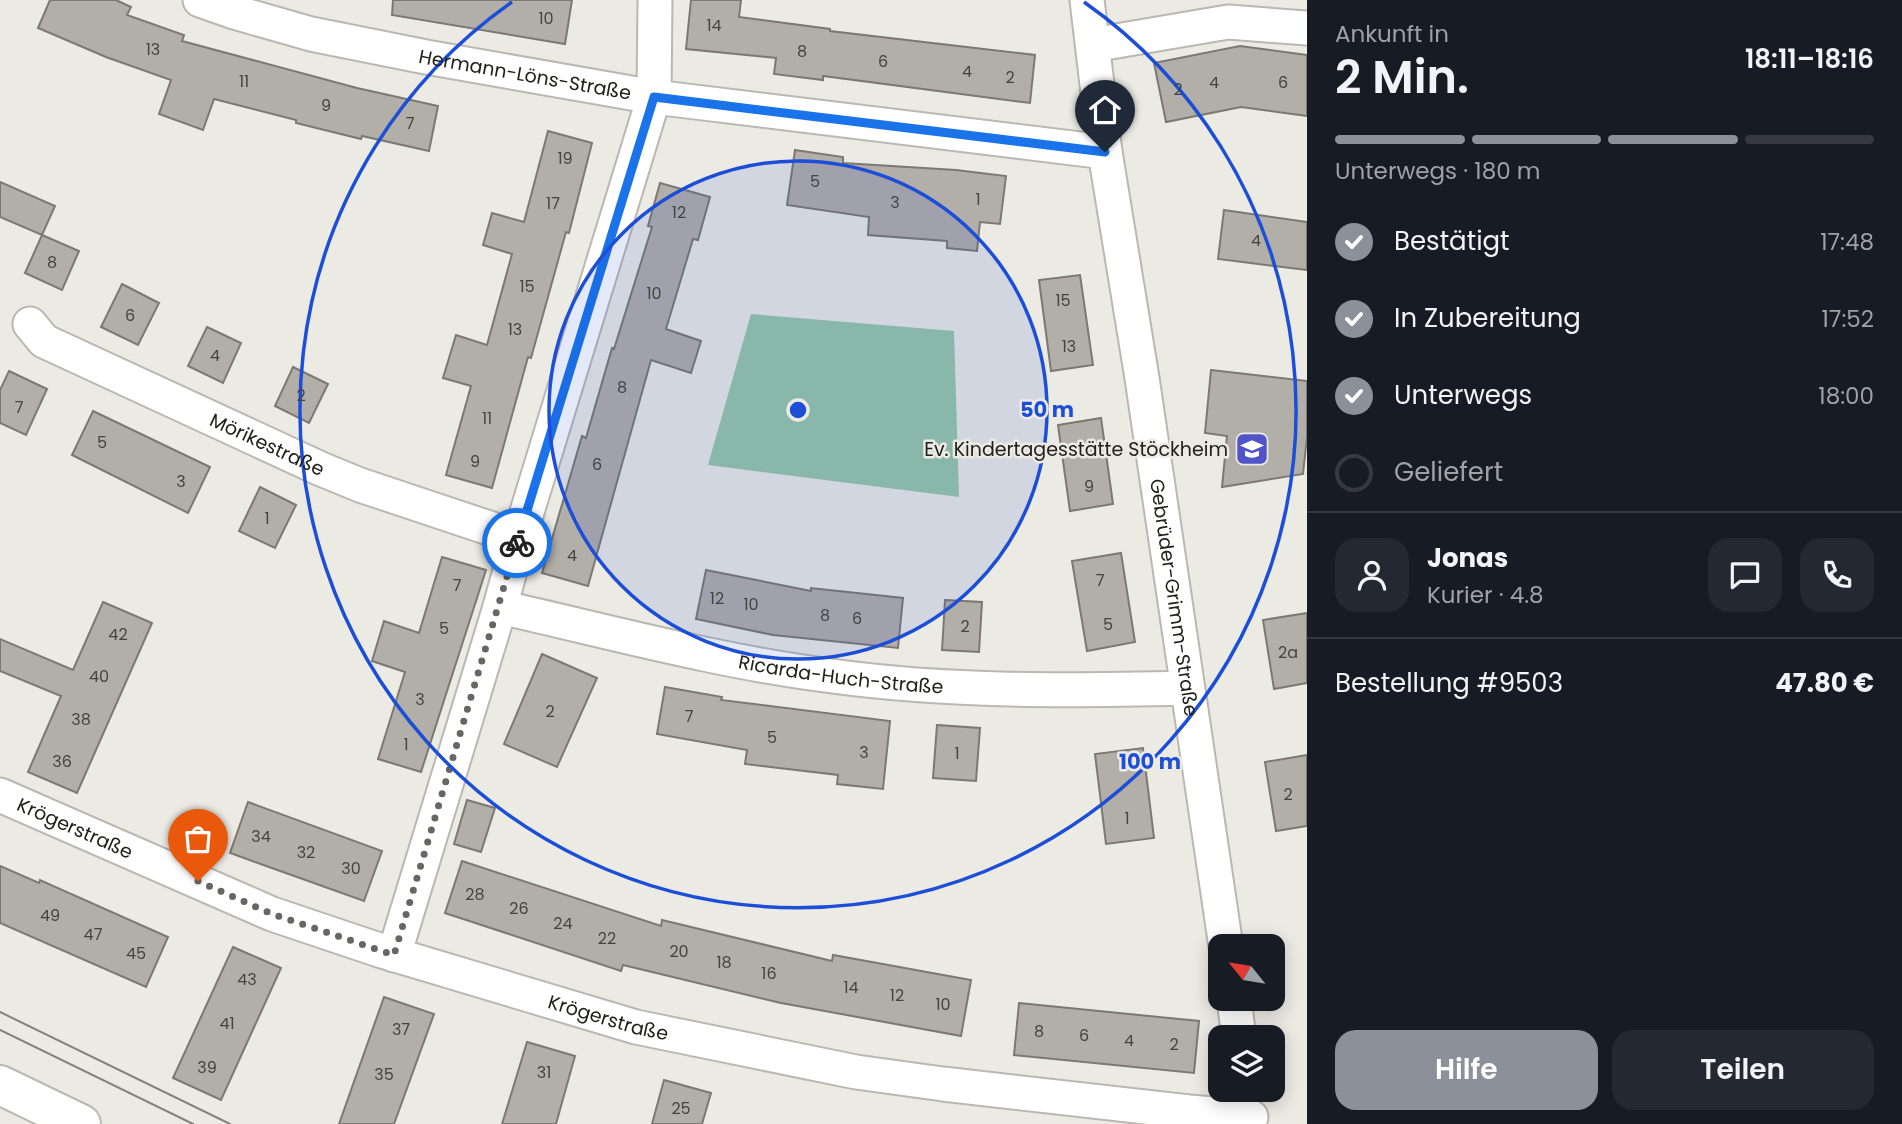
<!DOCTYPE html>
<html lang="de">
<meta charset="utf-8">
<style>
:root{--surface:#171b24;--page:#242831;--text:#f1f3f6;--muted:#9ea1a6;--line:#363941;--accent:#8c9099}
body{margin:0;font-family:Poppins,sans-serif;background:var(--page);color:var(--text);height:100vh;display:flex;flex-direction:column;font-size:26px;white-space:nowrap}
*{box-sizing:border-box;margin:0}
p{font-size:23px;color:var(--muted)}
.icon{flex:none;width:38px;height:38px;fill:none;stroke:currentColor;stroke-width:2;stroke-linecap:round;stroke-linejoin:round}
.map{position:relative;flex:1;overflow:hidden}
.sheet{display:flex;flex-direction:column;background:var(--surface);width:595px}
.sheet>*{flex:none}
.needle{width:46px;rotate:300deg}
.fabs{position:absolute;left:1208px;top:934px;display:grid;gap:14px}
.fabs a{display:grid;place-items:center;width:77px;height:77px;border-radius:14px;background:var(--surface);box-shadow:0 4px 18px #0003;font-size:35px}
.pin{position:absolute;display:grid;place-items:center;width:60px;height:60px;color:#fff;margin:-72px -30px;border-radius:50% 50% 50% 0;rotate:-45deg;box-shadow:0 0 7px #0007}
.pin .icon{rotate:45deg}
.courier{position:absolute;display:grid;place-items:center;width:70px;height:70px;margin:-35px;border:5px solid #1a73e8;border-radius:50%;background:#fff;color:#222;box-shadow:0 2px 9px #0007}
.headline em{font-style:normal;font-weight:600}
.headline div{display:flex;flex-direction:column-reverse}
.headline{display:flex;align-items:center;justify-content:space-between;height:119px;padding:0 28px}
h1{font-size:46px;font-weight:600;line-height:52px}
.bar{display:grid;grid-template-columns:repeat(4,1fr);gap:10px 7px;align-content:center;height:84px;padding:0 28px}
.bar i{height:9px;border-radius:5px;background:var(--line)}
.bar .current{background:var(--accent)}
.bar p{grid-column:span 4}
.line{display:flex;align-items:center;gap:18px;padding:0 28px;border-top:2px solid var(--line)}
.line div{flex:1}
.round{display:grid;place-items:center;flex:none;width:74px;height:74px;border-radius:21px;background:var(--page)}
ol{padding:0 28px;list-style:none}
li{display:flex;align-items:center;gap:21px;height:77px}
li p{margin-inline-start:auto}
li .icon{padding:7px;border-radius:50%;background:var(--accent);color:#fff;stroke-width:4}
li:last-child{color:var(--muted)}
li i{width:38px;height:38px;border:4px solid var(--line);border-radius:50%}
.button{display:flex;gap:14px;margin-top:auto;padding:14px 28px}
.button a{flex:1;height:80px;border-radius:21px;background:var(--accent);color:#fff;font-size:28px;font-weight:600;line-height:80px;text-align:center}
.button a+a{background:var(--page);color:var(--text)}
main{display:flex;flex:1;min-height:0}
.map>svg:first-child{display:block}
.green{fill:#98c6a3}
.building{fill:#b2aea8;stroke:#7c7872;stroke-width:2}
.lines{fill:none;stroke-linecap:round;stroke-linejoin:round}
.minor-casing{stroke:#b9b8b1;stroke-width:37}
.tertiary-casing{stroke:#b9b8b1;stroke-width:42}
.minor{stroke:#fff;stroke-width:33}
.tertiary{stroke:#fff;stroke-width:38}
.tram{stroke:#82817c;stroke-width:2}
.done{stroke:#676762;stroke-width:7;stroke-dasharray:0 12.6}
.route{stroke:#1a73e8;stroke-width:9}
.ring{fill:none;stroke:#1d4ed8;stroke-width:3.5}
.labels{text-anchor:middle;stroke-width:5;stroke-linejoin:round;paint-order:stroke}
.number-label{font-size:16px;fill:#444440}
.street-label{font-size:19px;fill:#20201d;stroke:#ebeae3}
.poi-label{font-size:19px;fill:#20201d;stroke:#ebeae3;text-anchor:end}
.centre{fill:#1d4ed8;stroke:#ebeae3;stroke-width:3.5}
.ring-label{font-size:21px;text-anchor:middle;font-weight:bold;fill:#1d4ed8;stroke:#ebeae3;stroke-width:5;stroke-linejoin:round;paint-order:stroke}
</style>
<main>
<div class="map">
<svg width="1307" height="1124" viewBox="0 0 1307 1124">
<rect width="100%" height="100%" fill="#ebeae3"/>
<polygon class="green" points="751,314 954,331 959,497 708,465"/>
<g class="building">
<polygon points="50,0 116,0 131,7 127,15 184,35 182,41 357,88 438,106 429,151 362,136 361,139 296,123 296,120 214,99 203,130 159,114 171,80 106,57 38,28"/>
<polygon points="393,0 572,0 565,44 392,15"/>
<polygon points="691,0 741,0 739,17 830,29 830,31 1035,55 1030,103 823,76 823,80 774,74 776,58 686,49"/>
<polygon points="1240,46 1307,55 1307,116 1241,107 1166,122 1154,63"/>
<polygon points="548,131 592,143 569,233 566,232 531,358 528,357 492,488 446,475 471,386 443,378 456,335 487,345 512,254 483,245 492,213 524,222"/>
<polygon points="795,150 843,157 843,163 956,170 1006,176 1000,224 980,222 977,251 947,248 947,241 868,235 869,217 787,205"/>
<polygon points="0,182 55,206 42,235 0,217"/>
<polygon points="660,183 710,197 698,240 693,239 666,329 701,341 691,373 651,360 588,586 542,573 582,436 586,438 612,348 614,349 652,227 648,226"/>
<polygon points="1224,210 1307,222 1307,270 1218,259"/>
<polygon points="42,235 79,251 62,290 25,273"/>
<polygon points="1080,275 1093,365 1051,371 1039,280"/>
<polygon points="122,284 159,303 138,345 101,327"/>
<polygon points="207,327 241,343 223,383 188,366"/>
<polygon points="293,367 328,384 309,423 275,406"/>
<polygon points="1211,370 1307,381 1307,437 1303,474 1222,487 1227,436 1205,433"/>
<polygon points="9,371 47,389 26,435 0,423 0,390"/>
<polygon points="93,411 210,467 188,513 72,455"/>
<polygon points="1101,418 1113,504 1070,511 1058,425"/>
<polygon points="260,487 296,505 275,548 239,531"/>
<polygon points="1121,553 1135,642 1087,651 1072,561"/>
<polygon points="442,557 486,570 421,772 378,759 405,672 372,661 384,621 419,633"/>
<polygon points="706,570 811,591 811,588 903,598 898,648 773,635 696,619"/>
<polygon points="945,600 982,602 979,652 942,650"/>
<polygon points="103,602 152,623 77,793 28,772 61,696 0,671 0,639 73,670"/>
<polygon points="1307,613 1307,683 1274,689 1263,620"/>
<polygon points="542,654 597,678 557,767 504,744"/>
<polygon points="665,687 722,697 721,700 890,721 883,789 837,784 838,775 745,764 747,750 657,734"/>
<polygon points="937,725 980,728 976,781 933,778"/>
<polygon points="1143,748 1154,838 1106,844 1095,754"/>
<polygon points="1307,755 1307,826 1276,831 1265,762"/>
<polygon points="467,800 495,808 481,852 454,844"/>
<polygon points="248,802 382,851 364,901 230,853"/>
<polygon points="462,861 661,926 662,920 832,961 833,955 971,980 961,1036 781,1003 623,965 621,971 445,913"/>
<polygon points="0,866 39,883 40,880 168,937 146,987 0,923"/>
<polygon points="233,947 281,968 221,1100 173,1078"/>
<polygon points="384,997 434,1014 394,1124 339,1124"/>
<polygon points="1019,1003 1199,1021 1194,1073 1014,1055"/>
<polygon points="527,1042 575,1056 556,1124 502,1124"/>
<polygon points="664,1080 711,1093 702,1124 652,1124"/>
</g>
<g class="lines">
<defs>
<g id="minor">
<path id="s1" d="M200 0 234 12 311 34 426 57 654 97 1105 152"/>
<path id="s2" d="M1087 0 1105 152 1142 378 1226 947"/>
<polyline points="1093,45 1228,22 1307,28"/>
<path id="s3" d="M30 324 44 341 321 469 360 485 519 538"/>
<path id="s4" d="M500 607C610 632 720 662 832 676 950 692 1068 691 1187 688"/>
<path id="s5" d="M0 795 272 914 382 951 636 1027 856 1072 943 1084 1189 1112 1251 1117"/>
<polyline points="394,955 500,607 519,538 654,97 655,0"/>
<polyline points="1234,999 1239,1038"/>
</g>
<polyline id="tertiary" points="0,1085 81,1124"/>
</defs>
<use href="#minor" class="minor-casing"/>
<use href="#tertiary" class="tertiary-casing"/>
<use href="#minor" class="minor"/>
<use href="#tertiary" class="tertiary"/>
<g class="tram">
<polyline points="0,1012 230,1124"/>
<polyline points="0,1030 193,1124"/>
</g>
</g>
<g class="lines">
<polyline class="done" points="198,881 272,914 394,955 517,543"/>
<polyline class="route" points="517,543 654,97 1105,152"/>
</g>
<circle cx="798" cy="410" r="249" fill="#1d4ed8" fill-opacity=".12"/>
<g class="ring">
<circle cx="798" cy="410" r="249"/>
<path d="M1084 2A498 498 0 1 1 512 2"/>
</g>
<defs>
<symbol id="school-square" viewBox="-11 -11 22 22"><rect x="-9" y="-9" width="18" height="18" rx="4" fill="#5153c9" stroke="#ebeae3"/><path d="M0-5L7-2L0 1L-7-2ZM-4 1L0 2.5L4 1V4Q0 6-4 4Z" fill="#fff"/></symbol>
</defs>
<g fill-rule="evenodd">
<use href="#school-square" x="1233" y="430" width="38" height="38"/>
</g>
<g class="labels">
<g class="number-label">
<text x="546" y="24">10</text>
<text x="714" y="31">14</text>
<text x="153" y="55">13</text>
<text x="802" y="57">8</text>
<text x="883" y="67">6</text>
<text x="967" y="77">4</text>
<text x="1010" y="83">2</text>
<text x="244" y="87">11</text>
<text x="1214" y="88">4</text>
<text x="1283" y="88">6</text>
<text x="1178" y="95">2</text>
<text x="326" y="111">9</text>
<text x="410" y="129">7</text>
<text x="565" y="164">19</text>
<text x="815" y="187">5</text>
<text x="978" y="205">1</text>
<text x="895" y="208">3</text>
<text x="553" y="209">17</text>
<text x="679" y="218">12</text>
<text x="1256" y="246">4</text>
<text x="52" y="268">8</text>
<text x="527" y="292">15</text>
<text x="654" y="299">10</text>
<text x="1063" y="306">15</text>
<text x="130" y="321">6</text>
<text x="515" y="335">13</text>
<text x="1069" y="352">13</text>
<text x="215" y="361">4</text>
<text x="622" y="393">8</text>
<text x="301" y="401">2</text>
<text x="19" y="413">7</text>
<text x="487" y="424">11</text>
<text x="102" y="448">5</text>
<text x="475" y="467">9</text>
<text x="597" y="470">6</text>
<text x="181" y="487">3</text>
<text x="1089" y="492">9</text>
<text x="267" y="524">1</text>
<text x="572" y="561">4</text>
<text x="1100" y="586">7</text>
<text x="457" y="591">7</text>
<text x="717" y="604">12</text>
<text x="751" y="610">10</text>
<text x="825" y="621">8</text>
<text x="857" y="624">6</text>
<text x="1108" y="630">5</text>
<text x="965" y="632">2</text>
<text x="444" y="634">5</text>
<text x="118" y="640">42</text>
<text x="1288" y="658">2a</text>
<text x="99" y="682">40</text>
<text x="420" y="705">3</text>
<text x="550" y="717">2</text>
<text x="689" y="722">7</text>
<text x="81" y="725">38</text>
<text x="772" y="743">5</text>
<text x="406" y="750">1</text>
<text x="864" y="758">3</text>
<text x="957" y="759">1</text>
<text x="62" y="767">36</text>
<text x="1288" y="800">2</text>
<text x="1127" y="824">1</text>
<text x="261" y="842">34</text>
<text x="306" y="858">32</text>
<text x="351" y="874">30</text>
<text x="475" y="900">28</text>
<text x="519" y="914">26</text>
<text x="50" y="921">49</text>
<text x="563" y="929">24</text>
<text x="93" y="940">47</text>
<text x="607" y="944">22</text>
<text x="679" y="957">20</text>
<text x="136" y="959">45</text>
<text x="724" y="968">18</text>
<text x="769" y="979">16</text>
<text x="247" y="985">43</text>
<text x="851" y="993">14</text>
<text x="897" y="1001">12</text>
<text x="943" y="1010">10</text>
<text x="227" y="1029">41</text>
<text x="401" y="1035">37</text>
<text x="1039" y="1037">8</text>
<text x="1084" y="1041">6</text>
<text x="1129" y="1046">4</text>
<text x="1174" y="1050">2</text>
<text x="207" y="1073">39</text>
<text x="544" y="1078">31</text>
<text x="384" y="1080">35</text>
<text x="681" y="1114">25</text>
</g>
<g class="street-label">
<text dy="7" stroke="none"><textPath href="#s1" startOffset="334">Hermann-Löns-Straße</textPath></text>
<text dy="7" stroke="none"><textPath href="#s3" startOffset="268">Mörikestraße</textPath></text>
<text dy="7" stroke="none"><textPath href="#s2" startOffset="604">Gebrüder-Grimm-Straße</textPath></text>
<text dy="7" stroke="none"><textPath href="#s4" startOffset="348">Ricarda-Huch-Straße</textPath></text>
<text dy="7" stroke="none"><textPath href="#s5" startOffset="82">Krögerstraße</textPath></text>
<text dy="7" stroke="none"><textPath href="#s5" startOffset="649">Krögerstraße</textPath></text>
</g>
<g class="poi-label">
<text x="1228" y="456">Ev. Kindertagesstätte Stöckheim</text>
</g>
</g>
<circle cx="798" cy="410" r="10" class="centre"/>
<g class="ring-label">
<text x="1047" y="417">50 m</text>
<text x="1150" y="769">100 m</text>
</g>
</svg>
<div class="fabs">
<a><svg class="needle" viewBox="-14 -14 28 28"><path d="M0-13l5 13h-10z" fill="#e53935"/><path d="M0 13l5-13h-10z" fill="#9ea1a6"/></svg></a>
<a><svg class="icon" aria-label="layers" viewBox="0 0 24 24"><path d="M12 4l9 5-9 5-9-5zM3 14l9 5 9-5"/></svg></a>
</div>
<div class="pin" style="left:198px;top:881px;background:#ea580c"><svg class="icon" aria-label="bag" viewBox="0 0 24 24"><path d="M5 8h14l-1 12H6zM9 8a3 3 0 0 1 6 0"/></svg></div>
<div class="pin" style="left:1105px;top:152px;background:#1f2937"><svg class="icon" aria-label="home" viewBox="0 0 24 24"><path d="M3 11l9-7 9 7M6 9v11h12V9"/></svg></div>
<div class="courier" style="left:517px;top:543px"><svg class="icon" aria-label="bike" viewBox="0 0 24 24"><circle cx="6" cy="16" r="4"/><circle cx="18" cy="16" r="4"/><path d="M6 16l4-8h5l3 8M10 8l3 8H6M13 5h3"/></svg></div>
</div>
<section class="sheet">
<div class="headline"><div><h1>2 Min.</h1><p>Ankunft in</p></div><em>18:11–18:16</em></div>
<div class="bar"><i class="current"></i><i class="current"></i><i class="current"></i><i></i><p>Unterwegs · 180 m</p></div>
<ol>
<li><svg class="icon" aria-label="check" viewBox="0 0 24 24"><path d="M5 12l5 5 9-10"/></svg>Bestätigt<p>17:48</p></li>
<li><svg class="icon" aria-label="check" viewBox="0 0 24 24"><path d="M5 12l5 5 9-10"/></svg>In Zubereitung<p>17:52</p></li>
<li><svg class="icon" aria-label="check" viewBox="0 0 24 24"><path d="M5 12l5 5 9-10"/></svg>Unterwegs<p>18:00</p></li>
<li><i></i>Geliefert</li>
</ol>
<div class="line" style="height:126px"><a class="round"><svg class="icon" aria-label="person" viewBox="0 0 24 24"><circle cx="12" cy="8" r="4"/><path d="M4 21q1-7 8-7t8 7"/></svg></a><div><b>Jonas</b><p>Kurier · 4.8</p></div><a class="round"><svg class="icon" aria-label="chat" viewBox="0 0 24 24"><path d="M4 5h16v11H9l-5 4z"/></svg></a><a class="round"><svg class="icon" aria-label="phone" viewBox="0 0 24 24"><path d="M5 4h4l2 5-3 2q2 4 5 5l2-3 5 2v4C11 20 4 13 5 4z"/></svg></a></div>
<div class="line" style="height:91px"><div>Bestellung #9503</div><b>47.80 €</b></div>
<div class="button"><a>Hilfe</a><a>Teilen</a></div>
</section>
</main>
